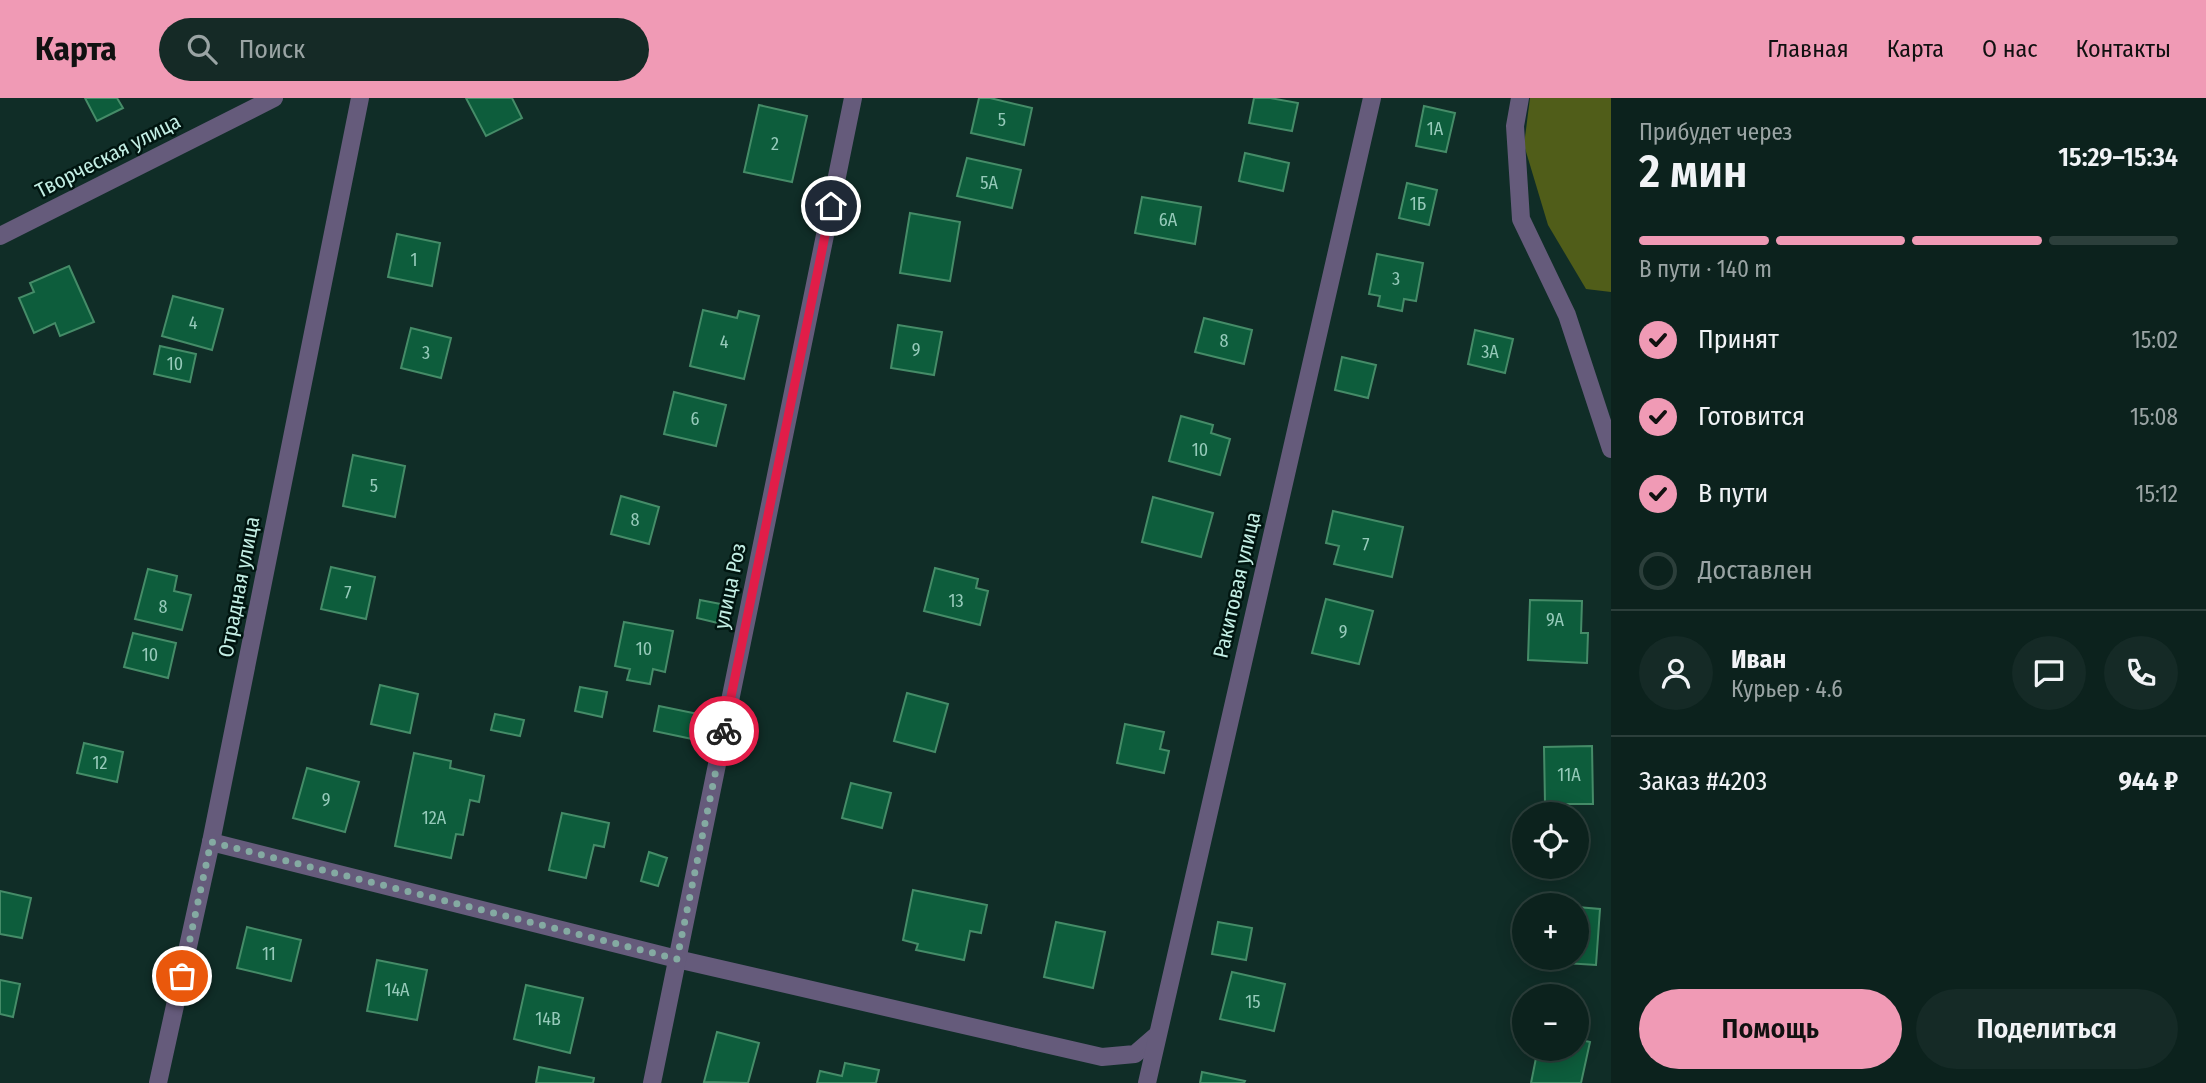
<!DOCTYPE html>
<html lang="ru">
<meta charset="utf-8">
<style>
:root{--surface:#0c221d;--page:#152a26;--text:#f1f3f6;--muted:#9aa4a4;--line:#2c3f3b;--accent:#f09ab5}
body{margin:0;font-family:"Fira Sans Condensed",sans-serif;background:var(--page);color:var(--text);height:100vh;display:flex;flex-direction:column;font-size:26px;white-space:nowrap}
*{box-sizing:border-box;margin:0}
p{font-size:23px;color:var(--muted)}
.icon{flex:none;width:38px;height:38px;fill:none;stroke:currentColor;stroke-width:2;stroke-linecap:round;stroke-linejoin:round}
.map{position:relative;flex:1;overflow:hidden}
.sheet{display:flex;flex-direction:column;background:var(--surface);width:595px}
.sheet>*{flex:none}
.controls{position:absolute;left:1512px;top:704px;display:grid;gap:14px}
.controls a{display:grid;place-items:center;width:77px;height:77px;border-radius:50%;background:var(--surface);box-shadow:0 4px 18px #0003,0 0 0 2px var(--line);font-size:35px}
.pin{position:absolute;display:grid;place-items:center;width:60px;height:60px;color:#fff;margin:-30px;border:4px solid #fff;border-radius:50%;box-shadow:0 2px 7px #0007}
.courier{position:absolute;display:grid;place-items:center;width:70px;height:70px;margin:-35px;border:5px solid #e11d48;border-radius:50%;background:#fff;color:#222;box-shadow:0 2px 9px #0007}
.overview em{font-style:normal;font-weight:600}
.overview div{display:flex;flex-direction:column-reverse}
.overview{display:flex;align-items:center;justify-content:space-between;height:119px;padding:0 28px}
h1{font-size:46px;font-weight:600;line-height:52px}
.bar{display:grid;grid-template-columns:repeat(4,1fr);gap:10px 7px;align-content:center;height:84px;padding:0 28px}
.bar i{height:9px;border-radius:5px;background:var(--line)}
.bar .current{background:var(--accent)}
.bar p{grid-column:span 4}
.line{display:flex;align-items:center;gap:18px;padding:0 28px;border-top:2px solid var(--line)}
.line div{flex:1}
.round{display:grid;place-items:center;flex:none;width:74px;height:74px;border-radius:37px;background:var(--page)}
ol{padding:0 28px;list-style:none}
li{display:flex;align-items:center;gap:21px;height:77px}
li p{margin-inline-start:auto}
li .icon{padding:7px;border-radius:50%;background:var(--accent);color:#111;stroke-width:4}
li:last-child{color:var(--muted)}
li i{width:38px;height:38px;border:4px solid var(--line);border-radius:50%}
.cta{display:flex;gap:14px;margin-top:auto;padding:14px 28px}
.cta a{flex:1;height:80px;border-radius:42px;background:var(--accent);color:#111;font-size:28px;font-weight:600;line-height:80px;text-align:center}
.cta a+a{background:var(--page);color:var(--text)}
header{display:flex;align-items:center;gap:42px;box-sizing:border-box;height:98px;padding:0 35px;background:var(--accent);color:#111}
header strong{font-size:33px}
nav{display:flex;gap:38px;margin-inline-start:auto;font-size:24px}
.search{width:490px;height:63px;background:var(--page);display:flex;align-items:center;gap:18px;box-sizing:border-box;padding:0 24px;border-radius:38px;color:var(--muted);font-size:26px}
main{display:flex;flex:1;min-height:0}
.map>svg:first-child{display:block}
.forest{fill:#505d19}
.building{fill:#0d5d3c;stroke:#458c68;stroke-width:2}
.lines{fill:none;stroke-linecap:round;stroke-linejoin:round}
.minor{stroke:#655b7b;stroke-width:18}
.done{stroke:#84aaa2;stroke-width:7;stroke-dasharray:0 12.6}
.route{stroke:#e11d48;stroke-width:9}
.labels{text-anchor:middle;stroke-width:5;stroke-linejoin:round;paint-order:stroke}
.number-label{font-size:18px;fill:#96caba}
.street-label{font-size:21px;fill:#c3eee4;stroke:#001510}
</style>
<header>
<strong>Карта</strong>
<div class="search"><svg class="icon" aria-label="search" viewBox="0 0 24 24"><circle cx="10" cy="10" r="6"/><path d="M15 15l6 6"/></svg>Поиск</div>
<nav><a>Главная</a><a>Карта</a><a>О нас</a><a>Контакты</a></nav>
</header>
<main>
<div class="map">
<svg width="1611" height="985" viewBox="0 0 1611 985">
<rect width="100%" height="100%" fill="#102d27"/>
<polygon class="forest" points="1530,0 1611,0 1611,194 1586,191 1548,127 1524,47"/>
<g class="building">
<polygon points="85,0 117,0 123,10 97,23"/>
<polygon points="466,0 512,0 522,20 486,38"/>
<polygon points="979,0 990,0 1032,10 1024,47 971,35"/>
<polygon points="1254,0 1270,0 1298,5 1292,33 1249,25"/>
<polygon points="759,7 807,18 792,84 744,74"/>
<polygon points="1424,8 1455,15 1446,54 1416,48"/>
<polygon points="1245,55 1289,65 1283,93 1239,83"/>
<polygon points="967,60 1021,72 1012,110 957,98"/>
<polygon points="1407,85 1437,92 1429,127 1399,120"/>
<polygon points="1142,99 1201,109 1195,146 1135,135"/>
<polygon points="910,115 960,124 950,183 900,175"/>
<polygon points="397,136 440,145 432,188 388,179"/>
<polygon points="1377,156 1423,165 1416,203 1404,201 1402,213 1378,208 1380,198 1369,196"/>
<polygon points="69,168 94,224 60,238 55,225 34,235 19,200 34,194 30,185"/>
<polygon points="173,198 223,211 212,252 162,238"/>
<polygon points="703,212 737,220 739,213 759,218 744,281 690,268"/>
<polygon points="1204,220 1252,232 1244,266 1195,254"/>
<polygon points="898,227 942,234 934,277 891,270"/>
<polygon points="411,230 451,240 441,280 401,270"/>
<polygon points="1475,232 1513,241 1505,275 1468,266"/>
<polygon points="160,248 196,256 190,284 154,276"/>
<polygon points="1342,259 1376,267 1368,300 1335,292"/>
<polygon points="674,294 726,307 716,348 664,336"/>
<polygon points="1181,318 1213,327 1211,335 1230,341 1220,377 1169,363"/>
<polygon points="353,357 405,368 395,419 343,408"/>
<polygon points="621,398 659,409 649,446 611,436"/>
<polygon points="1153,399 1213,415 1201,459 1142,444"/>
<polygon points="1333,413 1403,429 1392,479 1334,466 1339,448 1326,445"/>
<polygon points="331,469 375,479 366,521 321,511"/>
<polygon points="935,470 978,481 976,490 988,493 980,527 924,513"/>
<polygon points="148,471 177,478 174,493 191,497 182,532 135,521"/>
<polygon points="1326,501 1373,513 1359,566 1312,555"/>
<polygon points="700,502 726,507 722,526 697,520"/>
<polygon points="1530,502 1582,503 1581,535 1588,535 1587,565 1528,562"/>
<polygon points="624,524 673,533 665,574 653,571 650,586 627,582 630,571 615,568"/>
<polygon points="133,535 176,545 168,580 124,569"/>
<polygon points="380,587 418,596 410,635 371,626"/>
<polygon points="580,589 607,594 602,619 575,613"/>
<polygon points="907,595 948,606 935,654 894,643"/>
<polygon points="659,608 703,617 697,642 654,633"/>
<polygon points="495,616 524,622 520,638 491,632"/>
<polygon points="1125,626 1164,634 1160,651 1169,653 1164,675 1117,665"/>
<polygon points="84,645 123,654 117,684 77,675"/>
<polygon points="1592,648 1593,706 1545,706 1544,649"/>
<polygon points="414,655 451,663 450,670 484,678 479,704 470,702 463,737 456,736 451,760 395,748"/>
<polygon points="307,670 359,684 345,734 293,720"/>
<polygon points="851,685 891,695 882,730 842,720"/>
<polygon points="562,715 609,725 604,749 594,747 586,780 549,772"/>
<polygon points="649,754 667,760 658,788 641,783"/>
<polygon points="913,792 987,807 981,835 970,833 964,862 916,852 918,846 903,842"/>
<polygon points="0,793 31,800 22,840 0,836"/>
<polygon points="1577,809 1600,811 1596,867 1549,864 1549,859 1577,859"/>
<polygon points="1056,824 1105,834 1093,890 1044,879"/>
<polygon points="1218,824 1252,830 1246,862 1212,856"/>
<polygon points="247,829 301,842 291,883 237,870"/>
<polygon points="377,862 427,872 417,922 367,913"/>
<polygon points="1232,874 1285,886 1274,933 1220,921"/>
<polygon points="0,882 20,886 13,919 0,916"/>
<polygon points="526,887 583,900 570,955 514,941"/>
<polygon points="717,934 759,945 748,985 704,984"/>
<polygon points="1577,941 1590,944 1581,985 1531,985 1538,950 1577,950"/>
<polygon points="845,965 879,972 876,985 817,985 820,973 842,978"/>
<polygon points="539,969 594,980 593,985 536,985"/>
<polygon points="1202,974 1245,983 1244,985 1200,985"/>
</g>
<g class="lines">
<g class="minor">
<polyline points="1520,0 1515,28 1521,121 1567,217 1611,351"/>
<polyline points="0,138 274,0"/>
<polyline points="211,744 677,861 1102,959 1135,956 1157,937"/>
<polyline points="158,985 211,744 360,0"/>
<polyline points="652,985 853,0"/>
<polyline points="1147,985 1372,0"/>
</g>
</g>
<g class="lines">
<polyline class="done" points="182,878 211,744 677,861 724,633"/>
<polyline class="route" points="724,633 831,108"/>
</g>
<g class="labels">
<g class="number-label">
<text x="1002" y="28">5</text>
<text x="1435" y="37">1А</text>
<text x="775" y="52">2</text>
<text x="989" y="91">5А</text>
<text x="1418" y="112">1Б</text>
<text x="1168" y="128">6А</text>
<text x="414" y="168">1</text>
<text x="1396" y="187">3</text>
<text x="193" y="231">4</text>
<text x="1224" y="249">8</text>
<text x="724" y="250">4</text>
<text x="916" y="258">9</text>
<text x="1490" y="260">3А</text>
<text x="426" y="261">3</text>
<text x="175" y="272">10</text>
<text x="695" y="327">6</text>
<text x="1200" y="358">10</text>
<text x="374" y="394">5</text>
<text x="635" y="428">8</text>
<text x="1366" y="453">7</text>
<text x="348" y="501">7</text>
<text x="956" y="509">13</text>
<text x="163" y="515">8</text>
<text x="1555" y="528">9А</text>
<text x="1343" y="540">9</text>
<text x="644" y="557">10</text>
<text x="150" y="563">10</text>
<text x="100" y="671">12</text>
<text x="1569" y="683">11А</text>
<text x="326" y="708">9</text>
<text x="434" y="726">12А</text>
<text x="269" y="862">11</text>
<text x="397" y="898">14А</text>
<text x="1253" y="910">15</text>
<text x="548" y="927">14В</text>
</g>
<g class="street-label">
<text transform="translate(108 58) rotate(-27)" y="7">Творческая улица</text>
<text transform="translate(1237 487) rotate(-77)" y="7">Ракитовая улица</text>
<text transform="translate(730 488) rotate(-78)" y="7">улица Роз</text>
<text transform="translate(239 489) rotate(-79)" y="7">Отрадная улица</text>
</g>
</g>
</svg>
<div class="controls">
<a><svg class="icon" aria-label="locate" viewBox="0 0 24 24"><circle cx="12" cy="12" r="6"/><path d="M12 2v4M12 18v4M2 12h4M18 12h4"/></svg></a>
<a>+</a>
<a>−</a>
</div>
<div class="pin" style="left:182px;top:878px;background:#ea580c"><svg class="icon" aria-label="bag" viewBox="0 0 24 24"><path d="M5 8h14l-1 12H6zM9 8a3 3 0 0 1 6 0"/></svg></div>
<div class="pin" style="left:831px;top:108px;background:#1f2937"><svg class="icon" aria-label="home" viewBox="0 0 24 24"><path d="M3 11l9-7 9 7M6 9v11h12V9"/></svg></div>
<div class="courier" style="left:724px;top:633px"><svg class="icon" aria-label="bike" viewBox="0 0 24 24"><circle cx="6" cy="16" r="4"/><circle cx="18" cy="16" r="4"/><path d="M6 16l4-8h5l3 8M10 8l3 8H6M13 5h3"/></svg></div>
</div>
<section class="sheet">
<div class="overview"><div><h1>2 мин</h1><p>Прибудет через</p></div><em>15:29–15:34</em></div>
<div class="bar"><i class="current"></i><i class="current"></i><i class="current"></i><i></i><p>В пути · 140 m</p></div>
<ol>
<li><svg class="icon" aria-label="check" viewBox="0 0 24 24"><path d="M5 12l5 5 9-10"/></svg>Принят<p>15:02</p></li>
<li><svg class="icon" aria-label="check" viewBox="0 0 24 24"><path d="M5 12l5 5 9-10"/></svg>Готовится<p>15:08</p></li>
<li><svg class="icon" aria-label="check" viewBox="0 0 24 24"><path d="M5 12l5 5 9-10"/></svg>В пути<p>15:12</p></li>
<li><i></i>Доставлен</li>
</ol>
<div class="line" style="height:126px"><a class="round"><svg class="icon" aria-label="person" viewBox="0 0 24 24"><circle cx="12" cy="8" r="4"/><path d="M4 21q1-7 8-7t8 7"/></svg></a><div><b>Иван</b><p>Курьер · 4.6</p></div><a class="round"><svg class="icon" aria-label="chat" viewBox="0 0 24 24"><path d="M4 5h16v11H9l-5 4z"/></svg></a><a class="round"><svg class="icon" aria-label="phone" viewBox="0 0 24 24"><path d="M5 4h4l2 5-3 2q2 4 5 5l2-3 5 2v4C11 20 4 13 5 4z"/></svg></a></div>
<div class="line" style="height:91px"><div>Заказ #4203</div><b>944 ₽</b></div>
<div class="cta"><a>Помощь</a><a>Поделиться</a></div>
</section>
</main>
